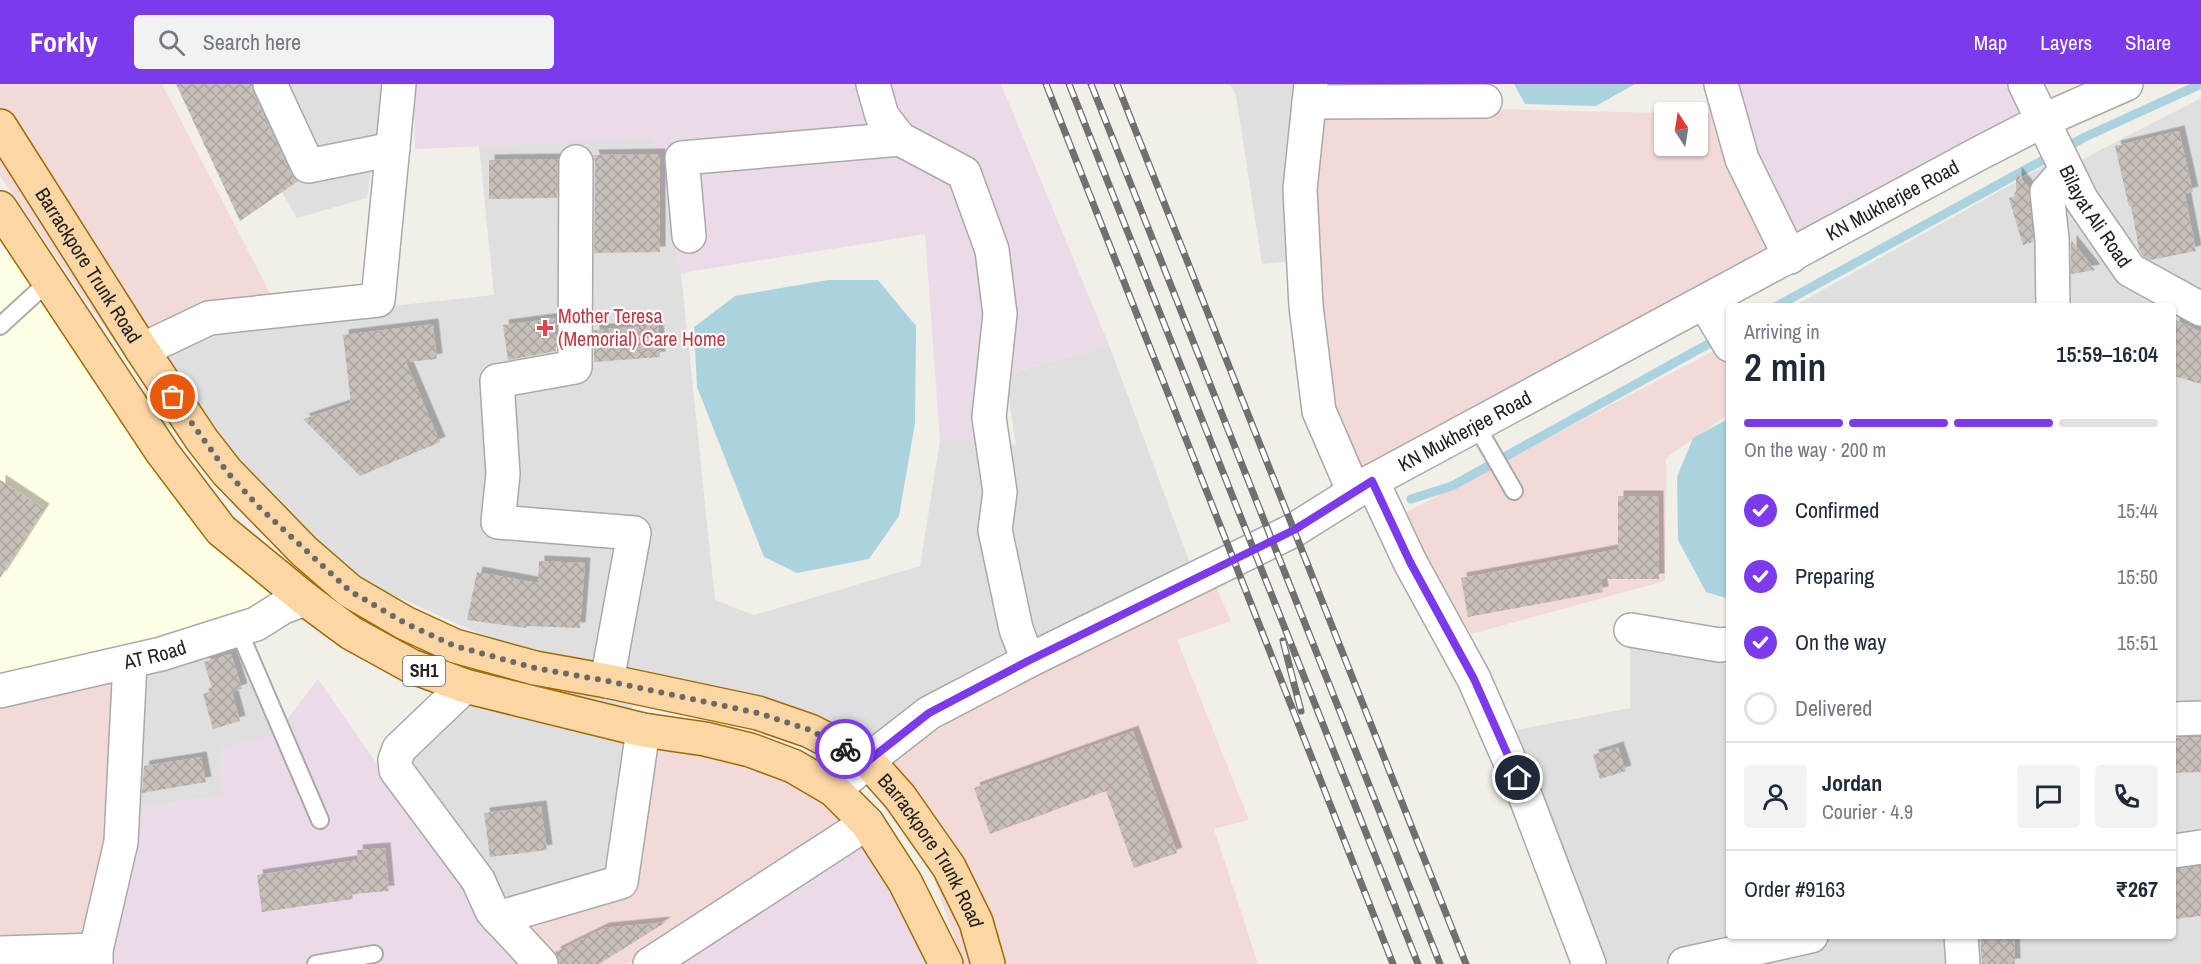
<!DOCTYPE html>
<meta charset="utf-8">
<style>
:root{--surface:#fff;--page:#f2f2f3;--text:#1f2937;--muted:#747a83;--line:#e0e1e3;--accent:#7c3aed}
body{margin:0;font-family:"Archivo Narrow",sans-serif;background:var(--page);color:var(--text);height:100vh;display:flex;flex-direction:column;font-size:22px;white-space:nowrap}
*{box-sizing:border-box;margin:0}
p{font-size:20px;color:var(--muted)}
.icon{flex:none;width:33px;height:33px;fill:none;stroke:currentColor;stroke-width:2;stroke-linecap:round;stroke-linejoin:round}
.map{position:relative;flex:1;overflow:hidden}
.panel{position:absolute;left:1726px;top:219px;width:450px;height:636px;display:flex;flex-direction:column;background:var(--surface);border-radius:6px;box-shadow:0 2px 4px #0004}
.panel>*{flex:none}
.needle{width:39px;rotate:348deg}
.controls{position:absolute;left:1654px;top:18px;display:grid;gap:12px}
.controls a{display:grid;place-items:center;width:54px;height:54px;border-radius:6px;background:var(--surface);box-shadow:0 2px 4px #0004;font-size:30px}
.pin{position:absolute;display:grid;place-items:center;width:51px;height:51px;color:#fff;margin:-26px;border:3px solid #fff;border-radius:50%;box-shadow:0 2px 6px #0007}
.courier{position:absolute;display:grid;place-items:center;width:60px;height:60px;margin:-30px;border:4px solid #7c3aed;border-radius:50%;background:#fff;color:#222;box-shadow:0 2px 8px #0007}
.head em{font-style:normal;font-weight:600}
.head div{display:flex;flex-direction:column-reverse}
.head{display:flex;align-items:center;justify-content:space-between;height:102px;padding:0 18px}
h1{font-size:39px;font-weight:600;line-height:45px}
.bar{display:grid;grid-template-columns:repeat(4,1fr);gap:9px 6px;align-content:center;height:72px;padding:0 18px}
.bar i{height:8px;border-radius:4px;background:var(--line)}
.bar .active{background:var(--accent)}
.bar p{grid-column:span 4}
.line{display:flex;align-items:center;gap:15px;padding:0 18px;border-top:2px solid var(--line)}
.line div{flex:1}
.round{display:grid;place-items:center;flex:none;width:63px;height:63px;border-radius:6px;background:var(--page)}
ol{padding:0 18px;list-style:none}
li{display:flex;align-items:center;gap:18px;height:66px}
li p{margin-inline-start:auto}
li .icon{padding:6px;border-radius:50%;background:var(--accent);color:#fff;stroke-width:4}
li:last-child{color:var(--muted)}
li i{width:33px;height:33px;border:3px solid var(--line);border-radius:50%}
header{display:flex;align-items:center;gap:36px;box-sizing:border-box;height:84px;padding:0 30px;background:var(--accent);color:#fff}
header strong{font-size:28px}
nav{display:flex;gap:33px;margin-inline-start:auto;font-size:21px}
.search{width:420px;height:54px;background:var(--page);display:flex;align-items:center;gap:15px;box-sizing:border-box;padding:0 21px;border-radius:6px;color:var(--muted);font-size:22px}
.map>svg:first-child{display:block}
.residential{fill:#e0dfdf}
.commercial{fill:#f2dad9}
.industrial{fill:#ebdbe8}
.education{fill:#ffffe5}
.water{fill:#aad3df}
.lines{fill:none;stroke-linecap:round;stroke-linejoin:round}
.stream{stroke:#aad3df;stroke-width:9}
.building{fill:url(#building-cross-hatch);filter:url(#shadow)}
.service-casing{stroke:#a9a9a9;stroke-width:20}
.minor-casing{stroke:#a9a9a9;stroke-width:36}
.tertiary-casing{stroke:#a9a9a9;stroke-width:36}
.primary-casing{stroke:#a06b00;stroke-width:36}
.service{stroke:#fff;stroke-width:16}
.minor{stroke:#fff;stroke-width:33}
.tertiary{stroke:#fff;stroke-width:33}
.primary{stroke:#fcd6a4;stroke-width:33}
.rail-casing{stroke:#707070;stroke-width:7}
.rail{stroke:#fff;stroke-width:4.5;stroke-dasharray:14;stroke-linecap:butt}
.done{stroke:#6b6a68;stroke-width:6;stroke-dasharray:0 10.8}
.route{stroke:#7c3aed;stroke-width:8}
.health-dot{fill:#e0444e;stroke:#fff;stroke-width:2}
.labels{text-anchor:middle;stroke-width:4.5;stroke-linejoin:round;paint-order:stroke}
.shield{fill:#fff;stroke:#646464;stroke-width:1.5}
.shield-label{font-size:18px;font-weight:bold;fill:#222}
.street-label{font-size:20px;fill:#222;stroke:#fff}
.health-label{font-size:20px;fill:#be3a42;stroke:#fff;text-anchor:start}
</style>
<header>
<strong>Forkly</strong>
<div class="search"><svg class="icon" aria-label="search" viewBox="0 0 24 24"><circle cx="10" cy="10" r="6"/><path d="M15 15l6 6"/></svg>Search here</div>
<nav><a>Map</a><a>Layers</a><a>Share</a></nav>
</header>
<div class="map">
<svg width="2201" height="880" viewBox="0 0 2201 880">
<defs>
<pattern id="building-cross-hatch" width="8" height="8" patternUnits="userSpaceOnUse" patternTransform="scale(1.5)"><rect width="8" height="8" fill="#c7bfb8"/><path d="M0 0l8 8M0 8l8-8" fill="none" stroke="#aba49e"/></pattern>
<filter id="shadow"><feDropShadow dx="5.5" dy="-5.5" stdDeviation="0" flood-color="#0004"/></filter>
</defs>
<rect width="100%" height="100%" fill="#f2efe9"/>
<g class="residential">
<polygon points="278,0 385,0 367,114 297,134 282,108 310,67"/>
<polygon points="1230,0 1300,0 1297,177 1262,180 1236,12"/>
<polygon points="2201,14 2201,207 2131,166 2079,77"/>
<polygon points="653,54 681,189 715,516 754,531 920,482 940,357 980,357 1016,361 1005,291 1109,261 1191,482 985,581 857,669 504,561 369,500 268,439 138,285 216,245 354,226 494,211 479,62"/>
<polygon points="2053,77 2125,194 2201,233 2201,880 1604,880 1516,646 1630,624 1630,561 1729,564 1730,852 2174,852 2174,222 1794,222"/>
<polygon points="236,557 276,650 221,712 134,724 138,586"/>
<polygon points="475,582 633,621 607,788 500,817 401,676"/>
</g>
<g class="commercial">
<polygon points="0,0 162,0 271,211 117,261 0,92"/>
<polygon points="1456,24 1665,29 1665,62 1698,62 1698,30 1719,30 1781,169 1356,390 1334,327 1309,105 1320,28"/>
<polygon points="1721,263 1729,277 1729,330 1666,374 1665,497 1471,550 1401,431"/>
<polygon points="1214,499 1231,537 1177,556 1249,736 1214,745 1258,880 963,880 934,794 864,695 997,607"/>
<polygon points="122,587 115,749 87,851 0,880 0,617"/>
<polygon points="650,628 775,669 855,732 627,880 557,880 521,839 629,798"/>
</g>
<g class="industrial">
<polygon points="414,0 1001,0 1109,261 983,297 980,357 940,357 925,150 681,189 653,55 415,65"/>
<polygon points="1727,0 2015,0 2027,31 1795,156"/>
<polygon points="318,595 486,837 530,880 106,880 134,724 221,712 222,663 276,650"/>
<polygon points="871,753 925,880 679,880"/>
</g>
<polygon class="education" points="14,158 222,446 310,501 244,529 137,566 0,592 0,168"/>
<g class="water">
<polygon points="1514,0 1635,0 1596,22 1525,20"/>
<polygon points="828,196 878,196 916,242 915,339 899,432 869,475 797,489 764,473 697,303 694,243 735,212"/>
<polygon points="1726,336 1730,336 1729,515 1706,508 1678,456 1677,393 1693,354"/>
</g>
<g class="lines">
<g class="stream">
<polyline points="1777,222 2085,53 2201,0"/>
<polyline points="1411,415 1452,402 1719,254"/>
</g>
</g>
<g class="building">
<polygon points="176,0 252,0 253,8 291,90 298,97 240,137"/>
<polygon points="2179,47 2193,108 2185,110 2196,167 2150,176 2143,172 2139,165 2131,122 2129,123 2115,62"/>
<polygon points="660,70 660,168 594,169 595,78 593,71"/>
<polygon points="558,75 557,114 489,115 489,76"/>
<polygon points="2016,88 2029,104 2033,158 2023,161 2009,114 2016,112"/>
<polygon points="2071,156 2095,186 2071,190"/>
<polygon points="556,234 556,267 508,276 503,241"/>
<polygon points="2174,235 2201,248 2201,300 2174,292"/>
<polygon points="433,240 437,275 406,278 440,358 360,392 303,335 351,319 343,251"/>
<polygon points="658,241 660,273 594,278 594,246"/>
<polygon points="0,396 44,425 0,494"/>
<polygon points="1618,412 1658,412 1659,495 1601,495 1603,508 1468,533 1461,494 1618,465"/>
<polygon points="539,477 585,479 580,544 527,542 526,544 467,536 477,488 538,499"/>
<polygon points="231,570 242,605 232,608 240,637 213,645 203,610 213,607 204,578"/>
<polygon points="1133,647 1177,769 1134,784 1106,707 990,750 974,704"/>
<polygon points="2201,653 2201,688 2174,689 2174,654"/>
<polygon points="1618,663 1626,687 1600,695 1593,671"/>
<polygon points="201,673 206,698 142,709 144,682"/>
<polygon points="541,722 547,766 490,773 484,729"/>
<polygon points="385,764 389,807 352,810 353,815 262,828 257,791 358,776 357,766"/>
<polygon points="2201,782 2201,832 2174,835 2174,785"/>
<polygon points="666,838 599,880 559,880 555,868 604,844"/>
<polygon points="1980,852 2014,852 2015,880 1982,880"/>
</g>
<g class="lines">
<defs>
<g id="service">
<polyline points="0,242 48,198"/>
<polyline points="1476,341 1514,407"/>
<polyline points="238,545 320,736"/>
<polyline points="316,880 374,870"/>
</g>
<g id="minor">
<polyline points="270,0 308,82 393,65"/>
<polyline points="873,0 882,32 900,55 964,89 992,166 1000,230 989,333 1000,408 995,446 1016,545 1028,577"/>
<polyline points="1311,0 1300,105 1306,222 1319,327 1354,408"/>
<polyline points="1721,0 1742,75 1790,173"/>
<path id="s1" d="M2025 0 2081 115 2130 186 2201 225"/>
<polyline points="1309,18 1485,17"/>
<polyline points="576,78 575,283 497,297 503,390 498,438 634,449 607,597"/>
<polyline points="689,152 682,74 900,55"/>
<polyline points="1705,219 1730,261"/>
<polyline points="2053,222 2052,155 2047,108 2066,86"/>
<polyline points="142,266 209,234 378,216 399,0"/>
<polyline points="1372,397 1410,478 1474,595 1526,714 1589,880"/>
<polyline points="1631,546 1719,561 1730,560"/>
<polyline points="465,602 399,665 395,676 396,686 478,796 492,827 541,880"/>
<path id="s2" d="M0 607 161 570 256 540 283 523 305 515"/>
<polyline points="2174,635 2201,634"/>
<polyline points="2174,767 2201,763"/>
<polyline points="498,834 621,798 643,646"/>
<polyline points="1961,852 1963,880"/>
<polyline points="0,869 96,866"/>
<polyline points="96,880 96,866 121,758 130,578"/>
<polyline points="650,880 867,739"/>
<polyline points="1685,880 1811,852"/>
</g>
<g id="tertiary">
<path id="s3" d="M834 706 884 664 929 629 1028 577 1294 446 1372 397 1978 70 2042 37 2126 0"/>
</g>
<g id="primary">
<path id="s4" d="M0 42 142 266 202 356 227 388 304 467 350 507 405 539 455 562 535 584 607 597 758 629 810 647 868 677 900 713 949 783 976 838 988 880"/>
<polyline points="0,124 162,368 221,446 305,515 351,549 411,582 465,602 643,646 705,655 750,666 793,682 834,706 867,739 905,798 946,880"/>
</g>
</defs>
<use href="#service" class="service-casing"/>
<use href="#minor" class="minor-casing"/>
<use href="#tertiary" class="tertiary-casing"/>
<use href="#primary" class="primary-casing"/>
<use href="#service" class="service"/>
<use href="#minor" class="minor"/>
<use href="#tertiary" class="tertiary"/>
<use href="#primary" class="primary"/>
<defs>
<g id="rail">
<polyline points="1046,0 1393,880"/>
<polyline points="1069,0 1418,880"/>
<polyline points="1091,0 1440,880"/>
<polyline points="1117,0 1466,880"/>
<polyline points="1283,557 1301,627"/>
</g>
</defs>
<use href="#rail" class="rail-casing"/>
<use href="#rail" class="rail"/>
</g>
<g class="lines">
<polyline class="done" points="173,313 227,388 259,423 350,507 405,539 455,562 535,584 607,597 758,629 810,646 845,665"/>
<polyline class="route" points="845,665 868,677 929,629 1028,577 1294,446 1372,397 1410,478 1474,595 1518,694"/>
</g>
<path class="health-dot" d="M542 235h6v6h6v6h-6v6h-6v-6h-6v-6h6z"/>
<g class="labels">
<rect class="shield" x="403" y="572" width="42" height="30" rx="4.5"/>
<g class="shield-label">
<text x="424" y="593">SH1</text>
</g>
<g class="street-label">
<text dy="7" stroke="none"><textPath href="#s3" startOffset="1214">KN Mukherjee Road</textPath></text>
<text dy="7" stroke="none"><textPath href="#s1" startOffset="150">Bilayat Ali Road</textPath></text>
<text dy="7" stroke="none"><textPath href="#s4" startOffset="165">Barrackpore Trunk Road</textPath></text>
<text dy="7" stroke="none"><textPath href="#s3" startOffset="728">KN Mukherjee Road</textPath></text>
<text dy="7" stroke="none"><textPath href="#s2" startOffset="159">AT Road</textPath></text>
<text dy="7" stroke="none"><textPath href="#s4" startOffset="1245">Barrackpore Trunk Road</textPath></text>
</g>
<g class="health-label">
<text x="558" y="239">Mother Teresa<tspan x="558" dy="23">(Memorial) Care Home</tspan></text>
</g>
</g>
</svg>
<div class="controls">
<a><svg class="needle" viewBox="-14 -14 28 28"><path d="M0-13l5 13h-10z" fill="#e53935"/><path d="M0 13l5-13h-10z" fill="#747a83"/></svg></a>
</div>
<div class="pin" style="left:173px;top:313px;background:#ea580c"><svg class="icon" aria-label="bag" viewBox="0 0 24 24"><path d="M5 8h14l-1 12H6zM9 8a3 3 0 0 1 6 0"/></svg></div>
<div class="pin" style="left:1518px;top:694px;background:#1f2937"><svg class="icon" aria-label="home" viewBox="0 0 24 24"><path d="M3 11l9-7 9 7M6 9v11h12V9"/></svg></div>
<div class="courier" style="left:845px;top:665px"><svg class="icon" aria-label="bike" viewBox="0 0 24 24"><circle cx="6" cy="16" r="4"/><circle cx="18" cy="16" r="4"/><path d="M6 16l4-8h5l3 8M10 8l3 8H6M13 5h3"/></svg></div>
<section class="panel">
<div class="head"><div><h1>2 min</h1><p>Arriving in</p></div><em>15:59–16:04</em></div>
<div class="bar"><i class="active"></i><i class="active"></i><i class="active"></i><i></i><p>On the way · 200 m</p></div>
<ol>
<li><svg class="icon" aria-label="check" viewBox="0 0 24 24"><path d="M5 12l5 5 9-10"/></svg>Confirmed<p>15:44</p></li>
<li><svg class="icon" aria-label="check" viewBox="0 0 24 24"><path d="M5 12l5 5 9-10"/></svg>Preparing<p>15:50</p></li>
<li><svg class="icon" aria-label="check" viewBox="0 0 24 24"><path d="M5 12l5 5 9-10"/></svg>On the way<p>15:51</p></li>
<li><i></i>Delivered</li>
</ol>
<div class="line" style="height:108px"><a class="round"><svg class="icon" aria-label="person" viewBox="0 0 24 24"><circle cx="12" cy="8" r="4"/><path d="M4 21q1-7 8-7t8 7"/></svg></a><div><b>Jordan</b><p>Courier · 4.9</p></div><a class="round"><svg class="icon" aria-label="chat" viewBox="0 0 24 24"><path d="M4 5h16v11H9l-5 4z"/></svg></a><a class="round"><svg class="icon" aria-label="phone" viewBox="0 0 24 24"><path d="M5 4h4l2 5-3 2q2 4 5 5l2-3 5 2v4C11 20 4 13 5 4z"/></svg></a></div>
<div class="line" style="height:78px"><div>Order #9163</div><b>₹267</b></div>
</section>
</div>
